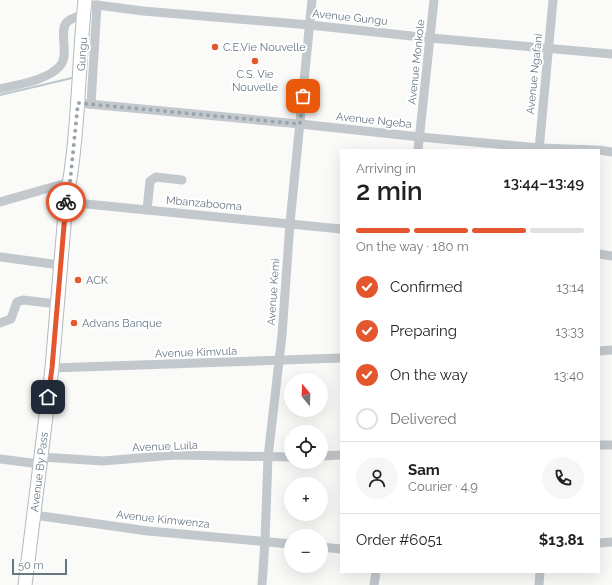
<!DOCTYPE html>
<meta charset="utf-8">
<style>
:root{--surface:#fff;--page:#f6f6f6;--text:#202124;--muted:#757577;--line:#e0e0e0;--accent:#e4572e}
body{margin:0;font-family:Raleway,sans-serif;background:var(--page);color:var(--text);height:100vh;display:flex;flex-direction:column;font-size:15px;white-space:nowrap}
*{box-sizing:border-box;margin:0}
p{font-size:13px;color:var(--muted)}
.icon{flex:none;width:22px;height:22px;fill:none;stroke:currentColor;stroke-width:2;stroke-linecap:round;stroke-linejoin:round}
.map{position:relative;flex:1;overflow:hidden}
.sheet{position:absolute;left:340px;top:149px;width:260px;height:424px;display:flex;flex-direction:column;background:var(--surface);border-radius:0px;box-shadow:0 4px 16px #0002}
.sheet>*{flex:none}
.needle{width:26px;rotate:341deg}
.fabs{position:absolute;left:284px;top:373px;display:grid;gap:8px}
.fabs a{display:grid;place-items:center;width:44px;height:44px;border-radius:50%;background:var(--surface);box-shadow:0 4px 16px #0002;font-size:20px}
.scale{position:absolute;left:12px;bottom:10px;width:55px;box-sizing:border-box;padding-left:4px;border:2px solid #657683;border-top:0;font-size:11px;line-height:14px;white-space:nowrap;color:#657683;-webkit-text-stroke:3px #fff;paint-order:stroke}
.pin{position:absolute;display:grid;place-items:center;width:34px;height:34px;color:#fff;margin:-17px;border-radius:8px;box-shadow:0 2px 6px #0006}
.courier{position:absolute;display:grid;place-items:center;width:40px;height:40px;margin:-20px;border:3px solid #e4572e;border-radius:50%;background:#fff;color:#222;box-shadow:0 1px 5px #0007}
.summary em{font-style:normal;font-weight:600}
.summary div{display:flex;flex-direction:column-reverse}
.summary{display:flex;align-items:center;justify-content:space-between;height:68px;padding:0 16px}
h1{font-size:26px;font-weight:600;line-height:30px}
.bar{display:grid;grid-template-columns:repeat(4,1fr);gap:6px 4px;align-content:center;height:48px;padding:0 16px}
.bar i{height:5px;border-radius:3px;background:var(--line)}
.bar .on{background:var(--accent)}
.bar p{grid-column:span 4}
.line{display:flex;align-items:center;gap:10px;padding:0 16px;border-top:1px solid var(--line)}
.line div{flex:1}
.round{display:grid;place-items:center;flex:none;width:42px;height:42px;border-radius:21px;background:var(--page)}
ol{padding:0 16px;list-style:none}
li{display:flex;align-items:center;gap:12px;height:44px}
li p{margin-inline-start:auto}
li .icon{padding:4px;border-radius:50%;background:var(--accent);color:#fff;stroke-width:4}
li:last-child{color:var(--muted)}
li i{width:22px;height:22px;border:2px solid var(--line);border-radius:50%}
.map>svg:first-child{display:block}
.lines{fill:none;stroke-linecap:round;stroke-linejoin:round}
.stream{stroke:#bbc7cb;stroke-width:2}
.highway-casing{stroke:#b4b9bd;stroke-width:15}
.minor{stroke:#c3c8cc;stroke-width:9}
.highway{stroke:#fff;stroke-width:13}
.done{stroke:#99a4ac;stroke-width:4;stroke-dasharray:0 7.2}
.route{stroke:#e4572e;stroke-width:5}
.poi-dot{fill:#e4572e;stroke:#fff;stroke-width:1.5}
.labels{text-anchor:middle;stroke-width:4;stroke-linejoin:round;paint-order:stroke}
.street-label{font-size:11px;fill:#657683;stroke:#fff}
.poi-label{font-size:11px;fill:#657683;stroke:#fff;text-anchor:start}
</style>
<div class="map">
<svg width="612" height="585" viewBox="0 0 612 585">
<rect width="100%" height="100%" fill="#fafaf8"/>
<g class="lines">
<polyline class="stream" points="0,95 72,78"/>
<defs>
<g id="highway">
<path id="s1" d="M25 585 52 368 66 202C79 136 78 67 85 0"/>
</g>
</defs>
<use href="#highway" class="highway-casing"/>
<g class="minor">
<polyline points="85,5 97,5 143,11 310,25 430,38 612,54"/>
<path d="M0 89C19 84 46 81 60 66 70 55 58 31 67 22 71 18 79 16 84 14"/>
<polyline points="78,103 300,124 420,137 539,148 596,150"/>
<polyline points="91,104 97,5"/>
<polyline points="418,150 434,0"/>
<polyline points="539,150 553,0"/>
<polyline points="599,150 612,152"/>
<polyline points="0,202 70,182"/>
<polyline points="66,202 341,229"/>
<polyline points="147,210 150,181 156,177 182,180"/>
<polyline points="599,254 612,256"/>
<polyline points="1,257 60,265"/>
<polyline points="0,323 11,319 17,302 23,300 57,304"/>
<polyline points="599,351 612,350"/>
<polyline points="52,368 341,358"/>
<polyline points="599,445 612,445"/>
<polyline points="321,456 341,455"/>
<polyline points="41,457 103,461 175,455 291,457"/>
<polyline points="0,459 40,464"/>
<polyline points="34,515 148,531 291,544"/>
<polyline points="599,543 612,542"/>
<polyline points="321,547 341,549"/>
<polyline points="262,585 265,541 268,457 282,335 290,223 312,0"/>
<polyline points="374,585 376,572"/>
<polyline points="539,585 540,572"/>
</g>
<use href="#highway" class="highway"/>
</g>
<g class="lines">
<polyline class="done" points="66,202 70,182 78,103 300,124 303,96"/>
<polyline class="route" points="48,397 52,368 66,202"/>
</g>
<g class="poi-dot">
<circle cx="215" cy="47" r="4"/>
<circle cx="255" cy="61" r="4"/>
<circle cx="78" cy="280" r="4"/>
<circle cx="74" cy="323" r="4"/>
</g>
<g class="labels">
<g class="street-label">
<text transform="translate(350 17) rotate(6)" y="4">Avenue Gungu</text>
<text transform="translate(82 54) rotate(-86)" y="4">Gungu</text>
<text transform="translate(416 62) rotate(-84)" y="4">Avenue Monkole</text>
<text transform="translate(534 74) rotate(-84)" y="4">Avenue Ngafani</text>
<text transform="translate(374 120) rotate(6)" y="4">Avenue Ngeba</text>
<text transform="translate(204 203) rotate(5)" y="4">Mbanzabooma</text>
<text transform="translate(273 292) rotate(-86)" y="4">Avenue Kemi</text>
<text transform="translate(196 352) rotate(-2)" y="4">Avenue Kimvula</text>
<text transform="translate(165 446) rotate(-2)" y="4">Avenue Luila</text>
<text dy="4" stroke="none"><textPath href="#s1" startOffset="114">Avenue By Pass</textPath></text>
<text transform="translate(163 519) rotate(6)" y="4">Avenue Kimwenza</text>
</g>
<g class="poi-label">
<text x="223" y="51">C.E.Vie Nouvelle</text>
<text x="255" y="78" text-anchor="middle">C.S. Vie<tspan x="255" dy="13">Nouvelle</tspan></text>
<text x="86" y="284">ACK</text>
<text x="82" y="327">Advans Banque</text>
</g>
</g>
</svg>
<div class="fabs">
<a><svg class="needle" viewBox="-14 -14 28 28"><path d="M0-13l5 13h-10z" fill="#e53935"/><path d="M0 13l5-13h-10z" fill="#757577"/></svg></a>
<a><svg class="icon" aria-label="locate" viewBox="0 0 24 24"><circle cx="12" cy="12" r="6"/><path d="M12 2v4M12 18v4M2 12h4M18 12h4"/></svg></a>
<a>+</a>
<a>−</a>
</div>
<div class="scale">50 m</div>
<div class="pin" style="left:303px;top:96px;background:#ea580c"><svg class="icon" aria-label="bag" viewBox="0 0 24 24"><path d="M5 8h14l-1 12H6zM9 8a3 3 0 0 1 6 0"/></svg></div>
<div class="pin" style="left:48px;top:397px;background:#1f2937"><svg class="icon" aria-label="home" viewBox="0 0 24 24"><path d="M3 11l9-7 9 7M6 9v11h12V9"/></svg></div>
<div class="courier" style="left:66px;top:202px"><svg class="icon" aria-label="bike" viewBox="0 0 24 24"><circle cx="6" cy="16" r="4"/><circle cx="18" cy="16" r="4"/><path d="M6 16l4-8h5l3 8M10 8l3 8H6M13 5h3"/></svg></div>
<section class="sheet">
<div class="summary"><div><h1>2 min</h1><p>Arriving in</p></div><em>13:44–13:49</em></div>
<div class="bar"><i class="on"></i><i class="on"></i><i class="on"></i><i></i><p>On the way · 180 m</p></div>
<ol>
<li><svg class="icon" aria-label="check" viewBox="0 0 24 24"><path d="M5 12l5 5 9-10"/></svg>Confirmed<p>13:14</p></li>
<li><svg class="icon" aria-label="check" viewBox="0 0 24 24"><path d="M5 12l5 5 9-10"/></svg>Preparing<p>13:33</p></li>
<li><svg class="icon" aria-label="check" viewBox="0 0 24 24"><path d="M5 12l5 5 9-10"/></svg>On the way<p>13:40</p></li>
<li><i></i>Delivered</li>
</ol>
<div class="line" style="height:72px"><a class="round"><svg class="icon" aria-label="person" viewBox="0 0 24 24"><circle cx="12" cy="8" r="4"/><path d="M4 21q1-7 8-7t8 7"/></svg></a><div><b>Sam</b><p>Courier · 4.9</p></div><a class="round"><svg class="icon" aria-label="phone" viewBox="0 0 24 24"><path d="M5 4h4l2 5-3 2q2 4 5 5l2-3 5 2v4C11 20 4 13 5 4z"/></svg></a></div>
<div class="line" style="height:52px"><div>Order #6051</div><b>$13.81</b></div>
</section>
</div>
